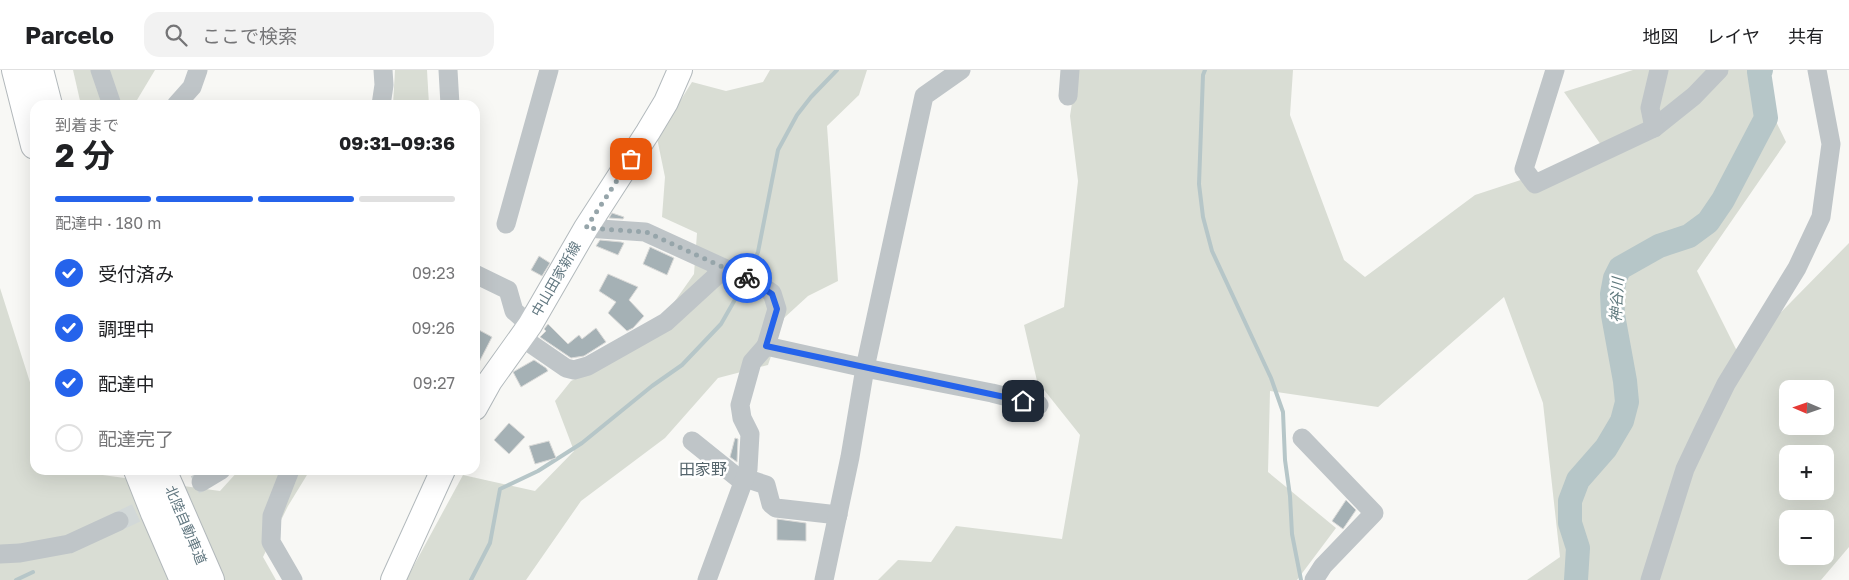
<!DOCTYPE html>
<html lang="ja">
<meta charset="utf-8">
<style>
:root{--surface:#fff;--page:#f2f2f2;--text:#202124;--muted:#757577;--line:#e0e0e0;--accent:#2563eb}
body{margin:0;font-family:"Golos Text","Noto Sans JP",sans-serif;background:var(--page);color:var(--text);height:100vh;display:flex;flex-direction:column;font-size:19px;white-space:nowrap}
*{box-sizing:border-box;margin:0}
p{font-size:16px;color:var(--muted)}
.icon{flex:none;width:28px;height:28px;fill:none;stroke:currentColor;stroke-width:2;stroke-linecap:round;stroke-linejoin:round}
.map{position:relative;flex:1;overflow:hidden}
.sheet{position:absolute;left:30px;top:30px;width:450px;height:375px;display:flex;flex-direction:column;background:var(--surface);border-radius:15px;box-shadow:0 5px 20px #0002}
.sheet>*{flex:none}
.needle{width:32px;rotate:272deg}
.tools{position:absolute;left:1779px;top:310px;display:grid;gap:10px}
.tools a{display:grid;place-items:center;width:55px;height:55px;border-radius:10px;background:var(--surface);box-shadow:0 5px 20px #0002;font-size:25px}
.pin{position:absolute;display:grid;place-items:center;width:42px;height:42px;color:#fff;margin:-21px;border-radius:10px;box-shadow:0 2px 8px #0006}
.courier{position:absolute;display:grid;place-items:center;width:50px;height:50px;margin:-25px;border:4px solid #2563eb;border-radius:50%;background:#fff;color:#222;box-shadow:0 1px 6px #0007}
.overview em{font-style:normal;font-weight:700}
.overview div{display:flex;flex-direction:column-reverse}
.overview{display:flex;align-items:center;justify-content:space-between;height:85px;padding:0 25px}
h1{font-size:32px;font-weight:700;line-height:38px}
.bar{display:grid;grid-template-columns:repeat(4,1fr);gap:8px 5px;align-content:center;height:60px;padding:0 25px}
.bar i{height:6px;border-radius:4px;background:var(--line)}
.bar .current{background:var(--accent)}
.bar p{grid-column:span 4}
ol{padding:0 25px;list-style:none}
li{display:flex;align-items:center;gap:15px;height:55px}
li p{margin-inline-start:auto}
li .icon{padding:5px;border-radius:50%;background:var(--accent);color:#fff;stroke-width:4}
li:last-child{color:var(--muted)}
li i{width:28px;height:28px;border:2px solid var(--line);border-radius:50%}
header{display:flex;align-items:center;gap:30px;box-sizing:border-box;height:70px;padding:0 25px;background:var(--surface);border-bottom:1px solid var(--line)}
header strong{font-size:24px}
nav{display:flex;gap:28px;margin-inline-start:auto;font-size:18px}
.search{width:350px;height:45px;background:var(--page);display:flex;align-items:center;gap:12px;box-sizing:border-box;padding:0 18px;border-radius:15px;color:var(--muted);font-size:19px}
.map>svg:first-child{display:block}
.green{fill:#d9ddd4;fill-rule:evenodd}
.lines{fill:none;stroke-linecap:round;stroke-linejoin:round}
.stream{stroke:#b6c6c8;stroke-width:4}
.river{stroke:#b6c6c8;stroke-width:24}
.building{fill:#a5b1b5;stroke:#dadad8}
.minor-tunnel{stroke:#d2d8d8;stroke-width:19;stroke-dasharray:19 9;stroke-linecap:butt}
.major-casing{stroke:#b2b9bc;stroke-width:26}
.highway-casing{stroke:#b2b8bb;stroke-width:30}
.minor{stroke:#bfc5c8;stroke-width:19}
.major{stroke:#fff;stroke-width:24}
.highway{stroke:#fff;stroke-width:28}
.done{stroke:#96a5aa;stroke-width:5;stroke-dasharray:0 9}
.route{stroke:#2563eb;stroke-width:6}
.labels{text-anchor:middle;stroke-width:5;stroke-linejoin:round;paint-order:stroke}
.street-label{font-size:14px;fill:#627881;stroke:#fff}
.water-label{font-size:15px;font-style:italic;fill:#5e787c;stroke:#fff}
.quarter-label{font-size:16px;fill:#55656c;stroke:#fff}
</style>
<header>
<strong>Parcelo</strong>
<div class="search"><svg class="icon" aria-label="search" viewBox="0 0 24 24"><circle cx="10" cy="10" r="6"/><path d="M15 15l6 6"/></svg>ここで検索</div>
<nav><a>地図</a><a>レイヤ</a><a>共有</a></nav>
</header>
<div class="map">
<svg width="1849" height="510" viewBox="0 0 1849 510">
<rect width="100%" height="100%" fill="#f8f8f5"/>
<g class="green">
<polygon points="73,0 155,0 134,35 81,35"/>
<polygon points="395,0 427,0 429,35 393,35"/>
<polygon points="770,0 867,0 859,25 827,56 838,211 808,226 784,248 768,295 718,308 665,368 581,431 526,510 406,510 463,405 535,421 574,381 555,331 571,311 638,277 670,238 694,204 697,163 662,147 665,107 657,68 692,12 726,21 763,12"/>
<path d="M1077 0H1293L1290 45 1344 190 1365 207 1475 125 1606 82 1564 22 1633 0H1751L1786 72 1697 201 1739 285 1849 173V477L1821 510H1527L1560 487 1543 333 1504 227 1378 337 1270 321 1268 402 1336 458 1297 510H878L898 490 931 492 956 456 1062 469 1080 365 1037 311 1024 255 1064 237 1078 111 1070 46ZM1788 319H1825V356H1788ZM1788 384H1825V421H1788ZM1788 449H1825V486H1788Z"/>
<polygon points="0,218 35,328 35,400 86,400 88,403 220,421 239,400 310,400 288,436 263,487 276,510 0,510"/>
</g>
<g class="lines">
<g class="stream">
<polyline points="1205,0 1203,5 1199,114 1203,147 1212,181 1271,308 1283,342 1285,390 1290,426 1292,464 1301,510"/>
<polyline points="749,204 758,182 778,80 797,45 811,27 837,0"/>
<polyline points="16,510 33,502"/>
<polyline points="471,510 490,473 500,419 538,401 582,373 652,316 682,295 721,254 745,212"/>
</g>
<polyline class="river" points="1576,510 1578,478 1570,453 1570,431 1578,410 1606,378 1622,351 1627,332 1625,311 1613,245 1612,224 1615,208 1620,198 1659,176 1689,166 1708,152 1723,130 1766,48 1759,2 1761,0"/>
</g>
<g class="building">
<polygon points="612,143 624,147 623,149 609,148"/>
<polygon points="600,170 621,172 624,173 618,185 596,176"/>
<polygon points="650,177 674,188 667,205 643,194"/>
<polygon points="539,186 550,193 542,206 531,200"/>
<polygon points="608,204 638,217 629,230 644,246 633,258 627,261 608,243 616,232 599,221"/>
<polygon points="548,254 568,274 579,265 582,269 596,258 606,272 584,286 571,288 540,267 546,261 544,259"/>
<polygon points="479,260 492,267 475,300 475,268"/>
<polygon points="534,290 546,298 548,301 521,317 513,302"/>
<polygon points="509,353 525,367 509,384 494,370"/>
<polygon points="735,368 738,369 737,392 730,387"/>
<polygon points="549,371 556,388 535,394 529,376"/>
<polygon points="1346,430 1356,440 1343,459 1332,451"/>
<polygon points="777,449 806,453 806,471 777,470"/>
</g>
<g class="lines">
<polyline class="minor-tunnel" points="119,451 201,412"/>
<defs>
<g id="major">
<polyline points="475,338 490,311 530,255 586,158 648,62 666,32 680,0"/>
<polyline points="393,510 443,400"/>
</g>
<g id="highway">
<polyline points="16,0 35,75"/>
<polyline points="39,0 48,35"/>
<polyline points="138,400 155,443 184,510"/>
<polyline points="162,400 210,510"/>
</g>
</defs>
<use href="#major" class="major-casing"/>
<use href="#highway" class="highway-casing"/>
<g class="minor">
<polyline points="100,0 112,35"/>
<polyline points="448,0 450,35"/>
<polyline points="1555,0 1524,99 1535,114 1654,58 1694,26 1719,0"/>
<polyline points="1068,26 1070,0"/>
<polyline points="176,35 192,17 198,0"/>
<polyline points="381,35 384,15 383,0"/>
<polyline points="1654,58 1650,38 1659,0"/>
<polyline points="506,154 549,0"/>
<polyline points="586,158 645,162 759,214 772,223 777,239 766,276 865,298 992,323 1039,335"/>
<polyline points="475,204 508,220 514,241 530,255"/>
<polyline points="521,267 566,298 574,300 588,296 666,252 714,208 722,198"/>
<polyline points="1302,368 1374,443 1323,496 1314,510"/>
<polyline points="692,371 743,412"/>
<polyline points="290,400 272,446 271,472 293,510"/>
<polyline points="745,408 766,415 771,434 776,438 838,445"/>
<polyline points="201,412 221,400"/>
<polyline points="0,484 20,483 69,474 119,451"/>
<polyline points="707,510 748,399 750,364 742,348 740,335 752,292 766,276"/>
<polyline points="824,510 850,387 865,298 924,26 961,0"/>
<polyline points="1650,510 1685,399 1703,361 1726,314 1797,198 1821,147 1831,74 1817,0"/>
</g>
<use href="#major" class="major"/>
<use href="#highway" class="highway"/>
</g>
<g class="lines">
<polyline class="done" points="631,89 586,158 646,162 747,208"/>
<polyline class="route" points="747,208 772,224 777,239 766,276 1023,331"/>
</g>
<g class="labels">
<g class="street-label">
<text transform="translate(556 209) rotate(-60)" y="5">中山田家新線</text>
<text transform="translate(186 455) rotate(67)" y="5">北陸自動車道</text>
</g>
<g class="water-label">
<text transform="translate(1617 230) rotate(-87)" y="5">神谷川</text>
</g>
<g class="quarter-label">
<text x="703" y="405">田家野</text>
</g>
</g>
</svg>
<div class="tools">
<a><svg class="needle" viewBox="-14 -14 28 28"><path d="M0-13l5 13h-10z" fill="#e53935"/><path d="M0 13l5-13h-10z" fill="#757577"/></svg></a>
<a>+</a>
<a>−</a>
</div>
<div class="pin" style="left:631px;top:89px;background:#ea580c"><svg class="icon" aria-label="bag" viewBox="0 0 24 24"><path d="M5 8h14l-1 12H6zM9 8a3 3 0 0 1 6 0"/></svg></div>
<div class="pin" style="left:1023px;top:331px;background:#1f2937"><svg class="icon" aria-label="home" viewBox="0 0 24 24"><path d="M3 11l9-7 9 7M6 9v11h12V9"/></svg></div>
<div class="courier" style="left:747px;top:208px"><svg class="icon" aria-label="bike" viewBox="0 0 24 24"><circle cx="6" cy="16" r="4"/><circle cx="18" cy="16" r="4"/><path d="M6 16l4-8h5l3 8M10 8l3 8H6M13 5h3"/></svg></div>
<section class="sheet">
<div class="overview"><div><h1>2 分</h1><p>到着まで</p></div><em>09:31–09:36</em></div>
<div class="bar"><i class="current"></i><i class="current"></i><i class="current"></i><i></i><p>配達中 · 180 m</p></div>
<ol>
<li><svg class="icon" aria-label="check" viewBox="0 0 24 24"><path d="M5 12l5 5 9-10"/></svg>受付済み<p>09:23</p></li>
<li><svg class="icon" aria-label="check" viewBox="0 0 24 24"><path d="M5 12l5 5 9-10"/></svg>調理中<p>09:26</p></li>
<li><svg class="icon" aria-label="check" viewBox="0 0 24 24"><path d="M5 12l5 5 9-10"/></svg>配達中<p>09:27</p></li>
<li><i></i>配達完了</li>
</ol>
</section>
</div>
